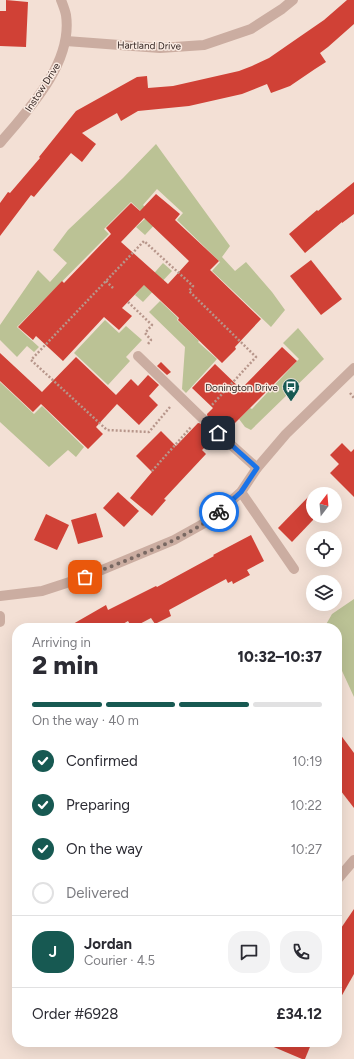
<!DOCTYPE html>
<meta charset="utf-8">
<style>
:root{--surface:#fff;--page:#f2f2f3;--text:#2b2b33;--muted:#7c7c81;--line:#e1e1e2;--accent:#175952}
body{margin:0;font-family:Figtree,sans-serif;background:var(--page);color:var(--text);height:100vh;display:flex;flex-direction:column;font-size:15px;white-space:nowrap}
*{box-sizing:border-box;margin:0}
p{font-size:13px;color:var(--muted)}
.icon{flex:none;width:22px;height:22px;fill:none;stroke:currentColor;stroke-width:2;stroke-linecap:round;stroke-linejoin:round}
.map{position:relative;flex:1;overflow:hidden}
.side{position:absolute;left:12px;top:623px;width:330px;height:424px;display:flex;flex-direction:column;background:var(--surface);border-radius:16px;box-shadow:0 4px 16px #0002}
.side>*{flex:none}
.needle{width:26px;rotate:16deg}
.tools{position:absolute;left:306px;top:487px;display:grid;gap:8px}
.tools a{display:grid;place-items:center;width:36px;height:36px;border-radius:50%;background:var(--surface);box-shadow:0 4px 16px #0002;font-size:20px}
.pin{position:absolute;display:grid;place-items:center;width:34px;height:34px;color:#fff;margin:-17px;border-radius:8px;box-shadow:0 2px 6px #0006}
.courier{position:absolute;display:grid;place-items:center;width:40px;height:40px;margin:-20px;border:3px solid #1a73e8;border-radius:50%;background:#fff;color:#222;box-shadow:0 1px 5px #0007}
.headline em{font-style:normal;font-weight:800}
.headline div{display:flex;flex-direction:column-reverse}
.headline{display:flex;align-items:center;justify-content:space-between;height:68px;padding:0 20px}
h1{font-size:26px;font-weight:800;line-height:30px}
.bar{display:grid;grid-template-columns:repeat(4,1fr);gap:6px 4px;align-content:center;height:48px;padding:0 20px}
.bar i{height:5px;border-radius:3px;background:var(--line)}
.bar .on{background:var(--accent)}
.bar p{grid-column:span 4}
.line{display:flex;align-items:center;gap:10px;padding:0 20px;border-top:1px solid var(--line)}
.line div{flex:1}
.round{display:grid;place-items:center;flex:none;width:42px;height:42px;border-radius:16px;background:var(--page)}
ol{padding:0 20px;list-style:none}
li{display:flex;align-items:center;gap:12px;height:44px}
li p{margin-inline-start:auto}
li .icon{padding:4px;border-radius:50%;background:var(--accent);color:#fff;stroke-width:4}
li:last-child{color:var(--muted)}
li i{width:22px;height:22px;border:2px solid var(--line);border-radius:50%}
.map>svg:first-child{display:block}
.green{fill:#bbc295}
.building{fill:#d04136;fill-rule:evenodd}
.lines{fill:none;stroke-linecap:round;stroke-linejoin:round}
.minor-tunnel{stroke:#cdbbb2;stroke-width:10;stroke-dasharray:10 5;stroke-linecap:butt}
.path{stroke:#b7968b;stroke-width:2.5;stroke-dasharray:2 2;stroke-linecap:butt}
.service{stroke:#cbada1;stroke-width:10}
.minor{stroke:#cbada1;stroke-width:10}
.done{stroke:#786862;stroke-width:4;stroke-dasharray:0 7.2}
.route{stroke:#1a73e8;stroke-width:5}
.labels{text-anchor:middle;stroke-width:3;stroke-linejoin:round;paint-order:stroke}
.street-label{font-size:10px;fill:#352724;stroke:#faebe2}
.poi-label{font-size:10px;fill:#352724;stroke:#faebe2;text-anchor:end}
</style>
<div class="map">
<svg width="354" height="1059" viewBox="0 0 354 1059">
<rect width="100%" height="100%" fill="#f3e0d5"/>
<g class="green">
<polygon points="156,144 230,246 222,257 235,271 246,262 272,292 285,310 271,327 212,271 220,262 177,220 183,213 157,189 143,205 159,220 145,235 136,227 147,217 131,202 104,229 109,234 17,327 39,347 34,352 27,346 17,357 0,340 0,325 38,270 50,282 67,263 53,250 68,230 123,178"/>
<polygon points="163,263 172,271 143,302 135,295"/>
<polygon points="160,301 178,318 177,320 199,341 198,342 217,359 186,393 182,389 185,347 149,312"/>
<polygon points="105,320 119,333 126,326 142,340 126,357 130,361 108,385 74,353"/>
<polygon points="298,328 324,359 251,430 245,427 239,419 250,408 252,409 299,359 283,343"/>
<polygon points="0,382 34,414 42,406 84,447 76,457 68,450 49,467 0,422"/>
<polygon points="354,599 354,697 337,660 337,628 324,628 332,614"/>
</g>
<g class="building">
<polygon points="6,0 28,2 26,47 0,46 0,11 6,11"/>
<polygon points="347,0 354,0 354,24 328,47 320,53 326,62 315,69 290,86 271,93 267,84 242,94 189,106 138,111 121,121 117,113 82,133 96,144 82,162 71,153 34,197 31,195 0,236 0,203 8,192 10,193 40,158 39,157 76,111 137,77 147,76 148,88 173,86 239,71 252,66 269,58 295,40 324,20"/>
<polygon points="354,182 354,214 342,223 342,222 305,253 289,234 317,210 318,211"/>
<path d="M156 194 180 214 175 220 219 261 210 270 261 319 235 347 236 349 222 363 178 320 179 318 144 285 122 308 132 316 119 330 104 317 63 361 36 336 33 340 18 327 62 281 64 283 111 234 106 228 131 203 140 211ZM144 218 189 261 168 284 121 242Z"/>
<polygon points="311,260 342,299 321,315 290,276"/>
<polygon points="282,347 297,361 230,428 226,425 223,429 219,427 213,428 212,432 214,438 202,450 206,454 164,499 166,500 152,516 130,498 152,472 136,456 161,431 176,446 198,423 203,424 207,422 208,419 207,414 213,408 192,388 215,364 241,389"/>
<polygon points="0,353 42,392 76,357 116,395 131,379 138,386 148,375 159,385 149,396 158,405 139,425 117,404 96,427 103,434 88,449 41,404 33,412 0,381"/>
<polygon points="161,362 171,372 167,375 157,366"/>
<polygon points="342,443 351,452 354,449 354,497 330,473 339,464 330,455"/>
<polygon points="118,492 139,511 124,527 103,508"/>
<polygon points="313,492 313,520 292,542 278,528"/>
<polygon points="96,513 103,537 78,544 71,520"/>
<polygon points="46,514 69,525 57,550 34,540"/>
<polygon points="251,535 264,561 247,570 250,575 233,584 232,581 228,583 226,579 169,610 171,616 155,624 151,618 132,628 128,621 116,628 66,628 106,605 108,610 156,586 157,587 214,556 213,555"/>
<polygon points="337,730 354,753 354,808 337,786"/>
<polygon points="354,909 354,974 337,1004 337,934"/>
<polygon points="262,1042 312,1042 305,1059 302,1059"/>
</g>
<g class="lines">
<polyline class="minor-tunnel" points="202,418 218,433"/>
<g class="path">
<polyline points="106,281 113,288"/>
<polyline points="128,302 152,325 145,333 151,340 148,344"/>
<polyline points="350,393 354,398"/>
<polyline points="170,407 149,432 107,430 31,360 144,241 193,286 189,291 256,357 211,406"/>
<polyline points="152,471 191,427"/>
</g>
<polyline class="service" points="241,492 294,569"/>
<g class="minor">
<polyline points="66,41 160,48 204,45 251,29 282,9 293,0"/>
<path d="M0 143C29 109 73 63 66 15 65 10 63 5 61 0"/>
<polyline points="138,356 202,418"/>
<polyline points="218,433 257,468"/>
<polyline points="0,596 42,591 85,577 174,540 210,520 241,492 257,468 286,434 354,368"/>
<polyline points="0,616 0,622"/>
<polyline points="337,880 354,860"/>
</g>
</g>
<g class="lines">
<path class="done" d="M85 577C127 559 185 541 219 512"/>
<polyline class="route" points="218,433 257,468 241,492 219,512"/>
</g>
<defs>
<symbol id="bus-pin" viewBox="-11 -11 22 30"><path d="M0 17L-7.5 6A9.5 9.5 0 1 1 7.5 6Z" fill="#175952" stroke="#faebe2"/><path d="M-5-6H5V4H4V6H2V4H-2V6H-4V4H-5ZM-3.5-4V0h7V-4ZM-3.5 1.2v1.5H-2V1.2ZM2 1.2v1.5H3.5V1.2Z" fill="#fff"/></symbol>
</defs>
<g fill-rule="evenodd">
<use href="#bus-pin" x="281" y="377" width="20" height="27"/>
</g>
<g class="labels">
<g class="street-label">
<text transform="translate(149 45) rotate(1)" y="4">Hartland Drive</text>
<text transform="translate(42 87) rotate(-57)" y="4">Instow Drive</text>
</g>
<g class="poi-label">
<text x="278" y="391">Donington Drive</text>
</g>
</g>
</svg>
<div class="tools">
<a><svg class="needle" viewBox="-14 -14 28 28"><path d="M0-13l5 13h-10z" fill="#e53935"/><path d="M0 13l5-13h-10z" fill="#7c7c81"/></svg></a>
<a><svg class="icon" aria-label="locate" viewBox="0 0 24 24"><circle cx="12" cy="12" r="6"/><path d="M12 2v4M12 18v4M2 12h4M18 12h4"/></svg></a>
<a><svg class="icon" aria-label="layers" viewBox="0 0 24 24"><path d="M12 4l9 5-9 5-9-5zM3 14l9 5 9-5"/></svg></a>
</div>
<div class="pin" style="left:85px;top:577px;background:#ea580c"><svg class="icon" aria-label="bag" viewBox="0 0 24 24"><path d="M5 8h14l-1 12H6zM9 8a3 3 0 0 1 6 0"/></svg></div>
<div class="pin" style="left:218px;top:433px;background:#1f2937"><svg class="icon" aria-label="home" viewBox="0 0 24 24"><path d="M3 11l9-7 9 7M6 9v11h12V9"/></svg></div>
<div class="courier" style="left:219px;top:512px"><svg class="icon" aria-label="bike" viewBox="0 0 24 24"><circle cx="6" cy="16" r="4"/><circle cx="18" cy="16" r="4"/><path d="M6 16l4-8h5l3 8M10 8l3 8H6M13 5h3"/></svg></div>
<section class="side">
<div class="headline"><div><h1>2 min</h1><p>Arriving in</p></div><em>10:32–10:37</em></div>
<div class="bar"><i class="on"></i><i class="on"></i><i class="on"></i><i></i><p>On the way · 40 m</p></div>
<ol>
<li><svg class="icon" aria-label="check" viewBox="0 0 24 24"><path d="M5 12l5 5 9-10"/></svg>Confirmed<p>10:19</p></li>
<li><svg class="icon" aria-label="check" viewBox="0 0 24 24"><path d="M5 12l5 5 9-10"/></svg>Preparing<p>10:22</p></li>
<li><svg class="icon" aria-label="check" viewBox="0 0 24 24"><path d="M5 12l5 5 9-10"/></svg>On the way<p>10:27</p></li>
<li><i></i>Delivered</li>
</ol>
<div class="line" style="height:72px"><b class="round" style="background:var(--accent);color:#fff">J</b><div><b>Jordan</b><p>Courier · 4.5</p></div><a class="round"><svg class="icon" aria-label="chat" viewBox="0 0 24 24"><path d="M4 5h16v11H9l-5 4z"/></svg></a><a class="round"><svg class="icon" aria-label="phone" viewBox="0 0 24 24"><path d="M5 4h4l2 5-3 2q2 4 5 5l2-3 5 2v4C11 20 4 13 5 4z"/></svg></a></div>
<div class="line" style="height:52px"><div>Order #6928</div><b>£34.12</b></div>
</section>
</div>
